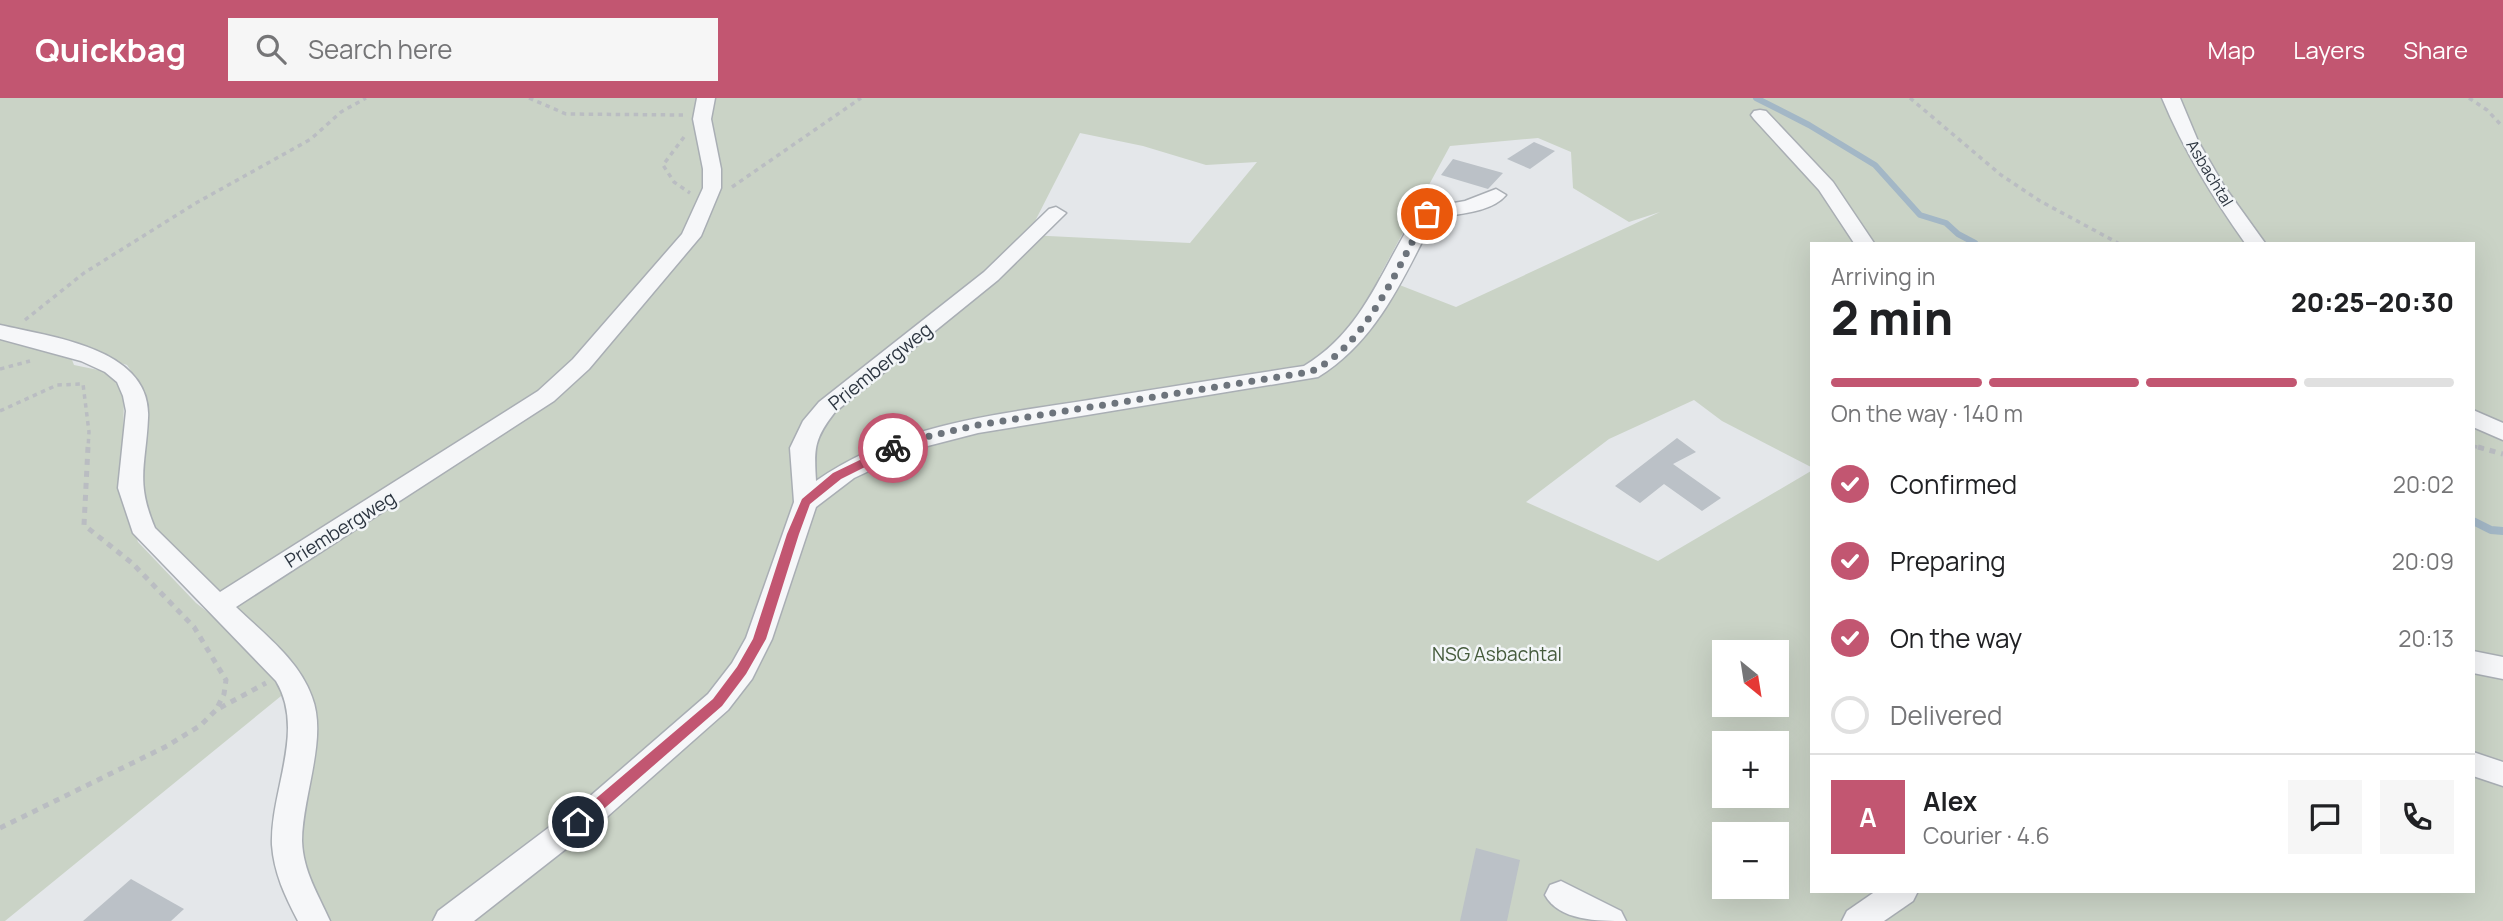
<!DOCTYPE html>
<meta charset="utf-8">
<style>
:root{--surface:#fff;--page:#f6f6f6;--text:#202124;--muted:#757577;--line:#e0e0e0;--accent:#c25671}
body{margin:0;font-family:Manrope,sans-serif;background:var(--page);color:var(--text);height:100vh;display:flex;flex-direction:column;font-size:26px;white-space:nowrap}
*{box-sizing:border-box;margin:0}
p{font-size:23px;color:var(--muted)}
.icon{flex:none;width:38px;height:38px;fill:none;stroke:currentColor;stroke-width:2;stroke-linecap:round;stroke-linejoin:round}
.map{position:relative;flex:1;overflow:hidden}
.side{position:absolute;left:1810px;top:144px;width:665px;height:651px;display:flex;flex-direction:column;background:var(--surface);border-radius:0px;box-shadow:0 7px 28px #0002}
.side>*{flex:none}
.needle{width:46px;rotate:150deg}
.buttons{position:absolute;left:1712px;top:542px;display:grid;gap:14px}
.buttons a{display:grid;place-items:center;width:77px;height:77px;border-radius:0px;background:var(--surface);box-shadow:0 7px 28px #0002;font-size:35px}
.pin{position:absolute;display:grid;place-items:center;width:60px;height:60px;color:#fff;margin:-30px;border:4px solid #fff;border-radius:50%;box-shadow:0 2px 7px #0007}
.courier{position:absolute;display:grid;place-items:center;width:70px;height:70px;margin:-35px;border:5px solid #c25671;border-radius:50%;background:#fff;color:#222;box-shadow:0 2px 9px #0007}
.head em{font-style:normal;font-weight:800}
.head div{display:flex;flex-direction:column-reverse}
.head{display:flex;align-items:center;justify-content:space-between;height:119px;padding:0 21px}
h1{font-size:46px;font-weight:800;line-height:52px}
.bar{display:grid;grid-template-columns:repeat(4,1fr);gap:10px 7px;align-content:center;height:84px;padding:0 21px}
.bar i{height:9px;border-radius:5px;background:var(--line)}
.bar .current{background:var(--accent)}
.bar p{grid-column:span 4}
.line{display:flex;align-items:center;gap:18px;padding:0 21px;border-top:2px solid var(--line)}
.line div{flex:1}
.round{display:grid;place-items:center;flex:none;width:74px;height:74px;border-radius:0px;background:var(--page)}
ol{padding:0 21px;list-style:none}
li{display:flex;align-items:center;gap:21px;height:77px}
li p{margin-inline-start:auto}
li .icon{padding:7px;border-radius:50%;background:var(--accent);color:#fff;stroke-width:4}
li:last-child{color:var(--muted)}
li i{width:38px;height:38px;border:4px solid var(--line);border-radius:50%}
header{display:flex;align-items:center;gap:42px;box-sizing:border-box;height:98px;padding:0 35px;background:var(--accent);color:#fff}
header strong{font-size:33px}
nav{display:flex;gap:38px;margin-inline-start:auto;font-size:24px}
.search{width:490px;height:63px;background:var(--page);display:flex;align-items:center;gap:18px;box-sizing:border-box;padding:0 24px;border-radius:0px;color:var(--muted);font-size:26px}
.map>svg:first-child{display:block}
.green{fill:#cad3c6;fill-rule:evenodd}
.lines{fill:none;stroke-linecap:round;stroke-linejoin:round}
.stream-far1{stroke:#a3b7c6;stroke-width:6}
.stream{stroke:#a3b7c6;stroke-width:8}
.building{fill:#bbc1c7}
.minor-casing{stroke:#a9aeb4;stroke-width:3}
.path-far1{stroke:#babdc2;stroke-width:3.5;stroke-dasharray:4.5 4.5;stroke-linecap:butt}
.path{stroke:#babdc2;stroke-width:5;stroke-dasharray:6 6;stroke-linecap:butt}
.minor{fill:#f6f7f9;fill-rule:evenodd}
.route{fill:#c25671}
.done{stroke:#6d747c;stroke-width:7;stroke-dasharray:0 12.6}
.labels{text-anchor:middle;stroke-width:5;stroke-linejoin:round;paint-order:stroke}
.far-street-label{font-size:16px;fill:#2d3641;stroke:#f3f6f8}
.street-label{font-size:19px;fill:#2d3641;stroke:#f3f6f8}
.park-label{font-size:19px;fill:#455b3c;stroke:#f3f6f8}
</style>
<header>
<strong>Quickbag</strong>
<div class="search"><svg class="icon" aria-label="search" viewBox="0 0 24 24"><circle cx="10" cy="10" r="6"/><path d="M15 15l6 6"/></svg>Search here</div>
<nav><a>Map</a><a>Layers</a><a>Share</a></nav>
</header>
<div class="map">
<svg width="2503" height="823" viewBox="0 0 2503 823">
<rect width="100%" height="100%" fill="#e4e7ea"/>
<path class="green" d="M0 0H2503V823H325L294 762 292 718 308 637 307 609 298 588 234 513 155 438 137 385 144 310 141 288 127 267 67 249 74 267 108 274 124 296 122 392 138 444 196 505 286 575V594L5 823H0ZM1080 35 1143 48 1206 67 1257 64 1190 145 1028 137ZM1538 40 1571 54 1573 90 1629 124 1660 114 1456 209 1379 179 1450 48ZM1811 145H2473V793H1811V373L1658 463 1526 404 1609 341 1694 302 1722 323 1811 369ZM1724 555H1776V607H1724ZM1724 646H1776V698H1724ZM1724 737H1776V789H1724Z"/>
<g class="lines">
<polyline class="stream-far1" points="1756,0 1809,27 1875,67 1920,117 1946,125 1958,136 1975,145"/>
<polyline class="stream" points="2473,423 2491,432 2503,433"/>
</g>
<g class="building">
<polygon points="1534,44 1555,53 1530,71 1507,61"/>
<polygon points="1453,61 1503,75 1488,91 1441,77"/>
<polygon points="1677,340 1696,354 1673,366 1721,400 1702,413 1664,386 1640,405 1615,388"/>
<polygon points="1476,750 1520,762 1507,823 1460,823"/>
<polygon points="131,781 184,811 171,823 83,823"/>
</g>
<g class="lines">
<defs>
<g id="minor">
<path d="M697 0H715L711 21 721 71V90L701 138 589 271 554 303 236 509C264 536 299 562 312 599 328 640 302 699 302 743 303 773 318 796 330 823H298C285 798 274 775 272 747 270 693 306 633 276 583L133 435 118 390 126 313 123 298 117 284 105 274 81 263 0 241V227C51 239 152 250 148 320 146 367 135 383 155 430L220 494 538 293 573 261 682 136 703 90V71L693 21Z"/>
<path d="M2162 0H2180L2198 43 2224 88 2265 145H2245C2212 98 2184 53 2162 0Z"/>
<polygon points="1760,12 1766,13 1833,84 1874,145 1854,145 1819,92 1754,21 1751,17 1754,13"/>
<path d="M1496 91 1506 97C1491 115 1456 116 1434 120 1404 179 1377 243 1318 279L978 335 916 351 854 380 816 409 772 541 752 581 728 612 608 718 474 823H433L438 813 588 700 708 596 732 565 746 540 794 404 790 350 803 323 819 304 984 174 1049 111 1056 109 1066 115 998 182 835 314C814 341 814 350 816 383 897 326 995 317 1089 302 1161 290 1232 279 1304 268 1366 231 1382 167 1420 111L1465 103Z"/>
<polygon points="2473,312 2503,325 2503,342 2473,329"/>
<polygon points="2473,553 2503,559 2503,581 2473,575"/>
<polygon points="2473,654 2503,664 2503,688 2473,678"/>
<path d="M1561 783 1621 813 1626 823C1598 823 1559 823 1545 797L1550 787Z"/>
<polygon points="1876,793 1918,793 1913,803 1884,823 1842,823 1847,813"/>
</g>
</defs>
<use href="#minor" class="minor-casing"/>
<g class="path-far1">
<polyline points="529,0 566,16 683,17"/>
<polyline points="1910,0 2001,77 2040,103 2118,145"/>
<polyline points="2469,0 2487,12 2503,29"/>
<polyline points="684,39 663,67 674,84 690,95"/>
<polyline points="732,89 861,0"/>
<polyline points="25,222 84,175 196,105 311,41 341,14 366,0"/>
<polyline points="0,271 30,263"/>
<polyline points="0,313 57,287 83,286 89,334 88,351"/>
<polyline points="2473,348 2484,351"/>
</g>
<g class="path">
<polyline points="88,349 84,427 132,465 194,529 226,582 224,596 216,612"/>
<polyline points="2478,349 2503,356"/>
<polyline points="0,730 167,648 201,627 216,612 266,585"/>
</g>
<use href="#minor" class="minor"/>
</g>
<polygon class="route" points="893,346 898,350 897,353 841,381 810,406 799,436 766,541 746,576 722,608 583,729 573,729 573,720 713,601 737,569 753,541 787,436 802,401 833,375"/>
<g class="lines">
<path class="done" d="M893 350 930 338 978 327 1310 274C1367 248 1398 168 1427 116"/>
</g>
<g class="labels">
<g class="far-street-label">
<text transform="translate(2210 75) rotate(59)" y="6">Asbachtal</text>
</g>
<g class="street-label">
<text transform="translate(880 268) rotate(-39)" y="7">Priembergweg</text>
<text transform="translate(340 431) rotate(-32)" y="7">Priembergweg</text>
</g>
<g class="park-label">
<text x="1497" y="563">NSG Asbachtal</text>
</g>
</g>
</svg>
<div class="buttons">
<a><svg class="needle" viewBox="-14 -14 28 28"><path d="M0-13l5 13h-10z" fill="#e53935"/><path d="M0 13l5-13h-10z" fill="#757577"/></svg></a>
<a>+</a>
<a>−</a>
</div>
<div class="pin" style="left:1427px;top:116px;background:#ea580c"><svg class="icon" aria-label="bag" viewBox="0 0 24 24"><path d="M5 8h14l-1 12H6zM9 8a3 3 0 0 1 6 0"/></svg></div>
<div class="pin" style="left:578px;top:724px;background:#1f2937"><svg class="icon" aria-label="home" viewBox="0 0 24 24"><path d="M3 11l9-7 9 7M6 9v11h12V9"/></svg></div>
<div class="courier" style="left:893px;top:350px"><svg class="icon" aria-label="bike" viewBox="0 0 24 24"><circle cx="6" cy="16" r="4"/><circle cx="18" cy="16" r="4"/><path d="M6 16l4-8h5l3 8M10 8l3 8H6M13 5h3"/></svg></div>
<section class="side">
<div class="head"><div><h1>2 min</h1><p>Arriving in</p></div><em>20:25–20:30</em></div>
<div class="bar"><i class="current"></i><i class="current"></i><i class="current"></i><i></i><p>On the way · 140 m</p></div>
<ol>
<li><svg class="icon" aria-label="check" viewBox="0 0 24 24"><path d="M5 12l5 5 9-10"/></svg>Confirmed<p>20:02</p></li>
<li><svg class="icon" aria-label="check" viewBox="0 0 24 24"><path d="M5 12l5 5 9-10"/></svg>Preparing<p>20:09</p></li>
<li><svg class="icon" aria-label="check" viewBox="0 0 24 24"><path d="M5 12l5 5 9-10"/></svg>On the way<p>20:13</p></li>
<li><i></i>Delivered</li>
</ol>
<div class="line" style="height:126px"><b class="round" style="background:var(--accent);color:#fff">A</b><div><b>Alex</b><p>Courier · 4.6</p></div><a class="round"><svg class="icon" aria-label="chat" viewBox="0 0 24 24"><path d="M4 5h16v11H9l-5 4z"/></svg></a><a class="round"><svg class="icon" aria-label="phone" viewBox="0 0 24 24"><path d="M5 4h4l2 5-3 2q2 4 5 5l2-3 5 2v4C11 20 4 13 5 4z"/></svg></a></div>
</section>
</div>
